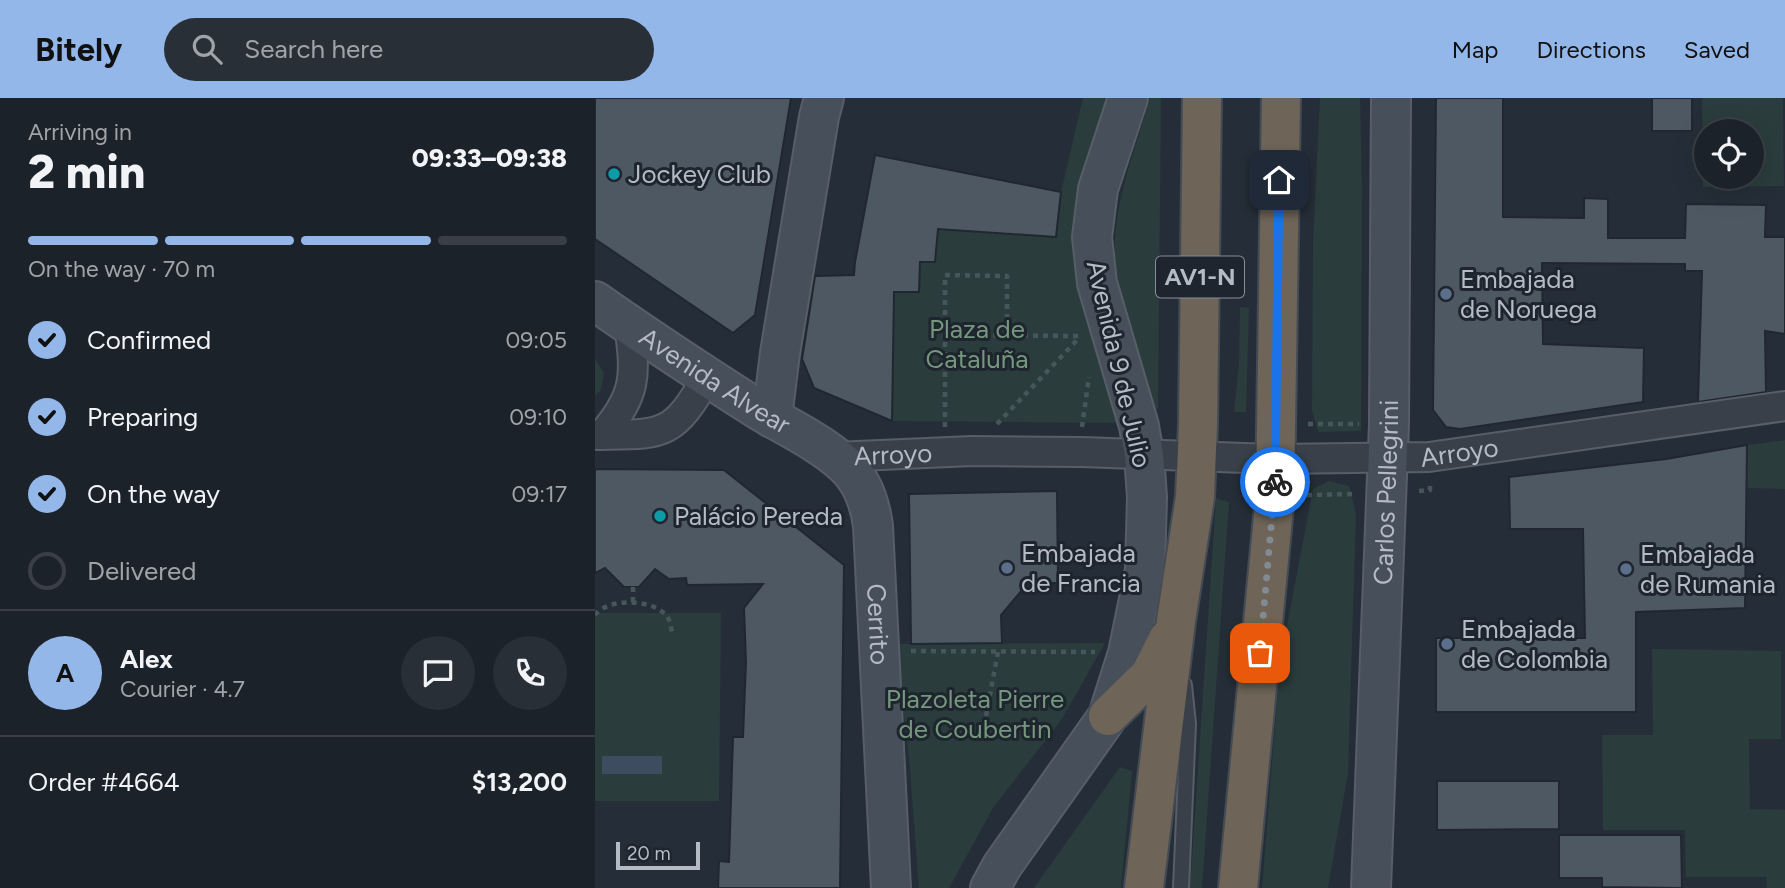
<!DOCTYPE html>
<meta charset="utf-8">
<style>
:root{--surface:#1c222a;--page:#292f36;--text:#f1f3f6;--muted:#a0a4a8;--line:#3a3f47;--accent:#94b7ea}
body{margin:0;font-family:Figtree,sans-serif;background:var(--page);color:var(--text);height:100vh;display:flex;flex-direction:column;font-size:26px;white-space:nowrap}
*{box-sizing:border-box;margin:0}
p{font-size:23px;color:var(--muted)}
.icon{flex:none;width:38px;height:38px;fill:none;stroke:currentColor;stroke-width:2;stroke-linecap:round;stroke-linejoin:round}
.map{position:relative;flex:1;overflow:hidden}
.sheet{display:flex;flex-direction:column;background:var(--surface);width:595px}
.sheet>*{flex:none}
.buttons{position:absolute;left:1099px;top:21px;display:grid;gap:14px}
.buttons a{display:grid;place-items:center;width:70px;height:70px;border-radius:50%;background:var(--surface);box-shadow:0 7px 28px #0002,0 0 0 2px var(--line);font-size:35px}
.scale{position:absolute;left:21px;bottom:18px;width:84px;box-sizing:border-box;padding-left:7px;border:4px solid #b4bbc4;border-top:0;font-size:19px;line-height:24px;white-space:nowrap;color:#b4bbc4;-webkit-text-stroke:5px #1e252e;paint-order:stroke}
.pin{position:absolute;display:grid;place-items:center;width:60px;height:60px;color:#fff;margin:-30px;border-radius:14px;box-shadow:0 4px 10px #0006}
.courier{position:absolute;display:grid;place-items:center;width:70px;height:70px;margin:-35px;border:5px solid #1a73e8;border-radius:50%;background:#fff;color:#222;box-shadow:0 2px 9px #0007}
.head em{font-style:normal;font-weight:800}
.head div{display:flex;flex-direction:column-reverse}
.head{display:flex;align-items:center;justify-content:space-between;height:119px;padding:0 28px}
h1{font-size:46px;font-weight:800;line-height:52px}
.bar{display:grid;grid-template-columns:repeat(4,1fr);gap:10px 7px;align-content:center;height:84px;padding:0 28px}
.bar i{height:9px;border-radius:5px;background:var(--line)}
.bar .on{background:var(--accent)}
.bar p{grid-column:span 4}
.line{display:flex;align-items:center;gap:18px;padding:0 28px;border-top:2px solid var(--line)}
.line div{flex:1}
.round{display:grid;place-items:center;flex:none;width:74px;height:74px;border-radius:37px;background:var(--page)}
ol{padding:0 28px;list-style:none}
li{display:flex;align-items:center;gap:21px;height:77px}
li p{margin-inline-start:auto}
li .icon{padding:7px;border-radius:50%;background:var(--accent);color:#111;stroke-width:4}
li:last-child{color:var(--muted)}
li i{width:38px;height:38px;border:4px solid var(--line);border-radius:50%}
header{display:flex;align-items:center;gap:42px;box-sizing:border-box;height:98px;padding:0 35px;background:var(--accent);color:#111}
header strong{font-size:33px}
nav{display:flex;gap:38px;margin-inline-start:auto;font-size:24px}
.search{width:490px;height:63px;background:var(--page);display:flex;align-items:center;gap:18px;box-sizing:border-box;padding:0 24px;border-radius:38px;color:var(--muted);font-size:26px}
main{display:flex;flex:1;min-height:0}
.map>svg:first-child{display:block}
.green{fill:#2a3c3b;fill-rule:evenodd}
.water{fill:#3d4c5f}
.building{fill:#4e5863;stroke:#202730;stroke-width:2}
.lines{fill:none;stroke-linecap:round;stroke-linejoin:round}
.lane-casing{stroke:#575e67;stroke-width:18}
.street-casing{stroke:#575e67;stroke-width:32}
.secondary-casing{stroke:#575e67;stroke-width:42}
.highway-casing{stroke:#444b54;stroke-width:42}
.path{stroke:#475759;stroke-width:4.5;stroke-dasharray:5 5;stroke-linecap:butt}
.lane{stroke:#394049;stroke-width:14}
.street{stroke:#394049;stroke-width:28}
.secondary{stroke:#474f5b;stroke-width:38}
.highway{stroke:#6e6457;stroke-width:38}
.done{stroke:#828a93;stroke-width:7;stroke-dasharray:0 12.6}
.route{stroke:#1a73e8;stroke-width:9}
.culture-dot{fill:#0f9aa8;stroke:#1e252e;stroke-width:2.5}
.service-dot{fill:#5c6f8a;stroke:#1e252e;stroke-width:2.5}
.labels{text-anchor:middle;stroke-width:6;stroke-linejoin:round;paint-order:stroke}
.shield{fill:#1e252e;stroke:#878e97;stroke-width:2}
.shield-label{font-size:24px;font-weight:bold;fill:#b4bbc4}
.poi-label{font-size:26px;fill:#b4bbc4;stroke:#1e252e;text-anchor:start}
.park-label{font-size:26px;fill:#75977d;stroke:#1e252e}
.street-label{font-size:26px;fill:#b4bbc4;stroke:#1e252e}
</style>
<header>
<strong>Bitely</strong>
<div class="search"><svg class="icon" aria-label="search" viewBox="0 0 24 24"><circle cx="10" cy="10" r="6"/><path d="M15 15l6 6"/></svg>Search here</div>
<nav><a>Map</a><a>Directions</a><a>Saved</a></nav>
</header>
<main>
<section class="sheet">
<div class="head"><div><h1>2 min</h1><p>Arriving in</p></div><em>09:33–09:38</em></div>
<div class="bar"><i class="on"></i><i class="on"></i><i class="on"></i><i></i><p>On the way · 70 m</p></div>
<ol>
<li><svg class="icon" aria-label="check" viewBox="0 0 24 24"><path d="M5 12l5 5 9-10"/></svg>Confirmed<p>09:05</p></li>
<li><svg class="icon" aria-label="check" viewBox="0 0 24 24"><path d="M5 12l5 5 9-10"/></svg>Preparing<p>09:10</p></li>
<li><svg class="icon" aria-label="check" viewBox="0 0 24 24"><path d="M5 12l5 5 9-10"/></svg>On the way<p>09:17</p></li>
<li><i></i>Delivered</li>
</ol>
<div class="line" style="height:126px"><b class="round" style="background:var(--accent);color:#111">A</b><div><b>Alex</b><p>Courier · 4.7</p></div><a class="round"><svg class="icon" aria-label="chat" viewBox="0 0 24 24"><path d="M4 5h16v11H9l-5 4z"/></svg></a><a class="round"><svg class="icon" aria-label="phone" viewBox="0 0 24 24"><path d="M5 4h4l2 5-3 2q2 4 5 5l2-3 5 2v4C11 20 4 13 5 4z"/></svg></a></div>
<div class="line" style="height:91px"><div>Order #4664</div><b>$13,200</b></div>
</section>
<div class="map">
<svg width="1190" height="790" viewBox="0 0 1190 790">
<rect width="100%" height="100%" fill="#252e38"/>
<g class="green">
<polygon points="488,0 523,0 503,56 530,325 297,323 299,194 324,194 325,164 340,164 343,131 460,139 466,94"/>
<path d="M555 0H566L563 311 555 310C551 291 549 271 543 252 534 221 522 190 520 158 518 105 541 50 555 0Z"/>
<polygon points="725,0 765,0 767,91 766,333 723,334 717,312 718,143"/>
<path d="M1107 0H1188L1189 88 1108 89ZM1111 33H1157V79H1111Z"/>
<polygon points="645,209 654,210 651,314 639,314 644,266"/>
<polygon points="0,261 9,275 6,292 0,298"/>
<polygon points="1190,342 1190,391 1152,390 1152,347"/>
<polygon points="734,383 754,388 761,416 753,675 733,790 667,790 685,565 718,391"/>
<polygon points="621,400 634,404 607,790 595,790"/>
<polygon points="0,515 126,515 124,703 0,703"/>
<polygon points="510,545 467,621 398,710 354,790 324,790 314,659 300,546"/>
<polygon points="1057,551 1186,553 1186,641 1154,641 1155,711 1190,712 1190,790 1172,790 1171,779 1091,779 1090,732 1008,732 1007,637 1058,637"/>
<polygon points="525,669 537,673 526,790 439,790"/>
</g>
<rect class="water" x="7" y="658" width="60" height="18"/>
<g class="building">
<polygon points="0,0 196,0 160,217 138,235 0,141"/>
<polygon points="841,0 908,0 908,119 989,120 989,100 1013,101 1013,140 1090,140 1091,106 1171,107 1170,139 1190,139 1190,236 1170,233 1171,294 1103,304 1107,173 1090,173 1090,166 947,165 948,246 1049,250 1048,304 865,331 851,329 838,312"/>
<rect x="1057" y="0" width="40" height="33"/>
<polygon points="280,57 466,94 461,139 343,131 340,164 325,164 324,194 299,194 297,323 219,290 207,261 220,178 259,177 260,164"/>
<polygon points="1152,347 1150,510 1041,514 1041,614 841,614 841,540 990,540 988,431 915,431 914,379 1071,361"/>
<polygon points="0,371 129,372 249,467 245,790 123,790 124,763 134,764 138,639 148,639 151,564 149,510 168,486 92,487 91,480 74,481 60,471 44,489 29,489 10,470 0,475"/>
<polygon points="462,393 463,485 433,485 406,517 407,545 316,546 314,396"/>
<polygon points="842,683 964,683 964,731 842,732"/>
<polygon points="964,737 1086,737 1087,790 1007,789 1007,780 964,780"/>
</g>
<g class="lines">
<defs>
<polyline id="lane" points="586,790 593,626 589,587"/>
<g id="street">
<path d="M0 337C67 336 77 341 112 279"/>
<path d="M7 337C42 297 41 277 34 227"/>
<path id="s1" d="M240 359 377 353 487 354 680 361 834 359 1190 308"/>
</g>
<g id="secondary">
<path id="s2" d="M0 203C54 241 109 277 164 312 192 329 225 344 249 366 267 382 275 405 278 428L296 790"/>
<polyline points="177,320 185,255 224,19 229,0"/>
<polyline points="395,790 407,768 513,618 533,555 550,472 552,399 549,357 544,328 502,185 497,139 503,91 533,0"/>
<path id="s3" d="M776 790 794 326 796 0"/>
</g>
<g id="highway">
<polyline points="513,618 555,577 573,541"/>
<polyline points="549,790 581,523 600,399 603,327 607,0"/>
<polyline points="643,790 680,398 686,0"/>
</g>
</defs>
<use href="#lane" class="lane-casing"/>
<use href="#street" class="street-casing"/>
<use href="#secondary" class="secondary-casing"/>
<use href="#highway" class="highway-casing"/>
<g class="path">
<polyline points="350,237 350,177 412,178 412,237"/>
<polyline points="402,326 485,239"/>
<polyline points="713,326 764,326"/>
<polyline points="350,329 350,237 484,238"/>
<polyline points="487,329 494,279"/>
<polyline points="824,393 835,392 835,384"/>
<polyline points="712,397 759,396"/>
<polyline points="38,489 38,505"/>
<path d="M0 517C13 500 53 501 69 515 75 520 76 528 77 536"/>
<polyline points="316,553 500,554"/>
<polyline points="391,618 403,554"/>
</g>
<use href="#lane" class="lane"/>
<use href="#street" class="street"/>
<use href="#secondary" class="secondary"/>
<use href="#highway" class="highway"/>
</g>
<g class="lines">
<polyline class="done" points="665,555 680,384"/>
<polyline class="route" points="680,384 684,82"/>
</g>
<g class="culture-dot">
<circle cx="19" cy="76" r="7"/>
<circle cx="65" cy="418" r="7"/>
</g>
<g class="service-dot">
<circle cx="851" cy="196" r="7"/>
<circle cx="412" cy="470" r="7"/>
<circle cx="1031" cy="471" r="7"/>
<circle cx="852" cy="546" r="7"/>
</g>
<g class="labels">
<rect class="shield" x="561" y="158.5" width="88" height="41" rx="5"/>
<g class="shield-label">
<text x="605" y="187">AV1-N</text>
</g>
<g class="poi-label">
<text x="33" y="85">Jockey Club</text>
<text x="865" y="190">Embajada<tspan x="865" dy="30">de Noruega</tspan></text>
<text x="79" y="427">Palácio Pereda</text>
<text x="426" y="464">Embajada<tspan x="426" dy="30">de Francia</tspan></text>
<text x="1045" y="465">Embajada<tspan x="1045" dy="30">de Rumania</tspan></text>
<text x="866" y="540">Embajada<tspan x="866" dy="30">de Colombia</tspan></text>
</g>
<g class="park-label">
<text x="382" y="240">Plaza de<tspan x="382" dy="30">Cataluña</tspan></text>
<text x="380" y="610">Plazoleta Pierre<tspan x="380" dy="30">de Coubertin</tspan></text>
</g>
<g class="street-label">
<text transform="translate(524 266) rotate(77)" y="9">Avenida 9 de Julio</text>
<text dy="9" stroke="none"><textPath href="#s2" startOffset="144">Avenida Alvear</textPath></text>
<text dy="9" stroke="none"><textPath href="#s1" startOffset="625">Arroyo</textPath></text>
<text dy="9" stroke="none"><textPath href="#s1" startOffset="58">Arroyo</textPath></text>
<text dy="9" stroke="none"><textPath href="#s3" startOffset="396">Carlos Pellegrini</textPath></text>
<text dy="9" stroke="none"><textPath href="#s2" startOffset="466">Cerrito</textPath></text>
</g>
</g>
</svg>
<div class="buttons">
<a><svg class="icon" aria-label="locate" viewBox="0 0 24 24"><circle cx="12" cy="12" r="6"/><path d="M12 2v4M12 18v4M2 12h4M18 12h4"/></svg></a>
</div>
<div class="scale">20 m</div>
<div class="pin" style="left:665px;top:555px;background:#ea580c"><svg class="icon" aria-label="bag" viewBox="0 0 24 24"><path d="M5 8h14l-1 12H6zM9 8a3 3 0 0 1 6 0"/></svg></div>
<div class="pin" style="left:684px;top:82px;background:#1f2937"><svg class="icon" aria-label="home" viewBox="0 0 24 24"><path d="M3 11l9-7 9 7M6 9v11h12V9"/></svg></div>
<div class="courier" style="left:680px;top:384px"><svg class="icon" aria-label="bike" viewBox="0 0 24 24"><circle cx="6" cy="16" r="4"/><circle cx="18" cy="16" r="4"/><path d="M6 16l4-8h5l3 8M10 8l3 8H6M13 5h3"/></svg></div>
</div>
</main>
